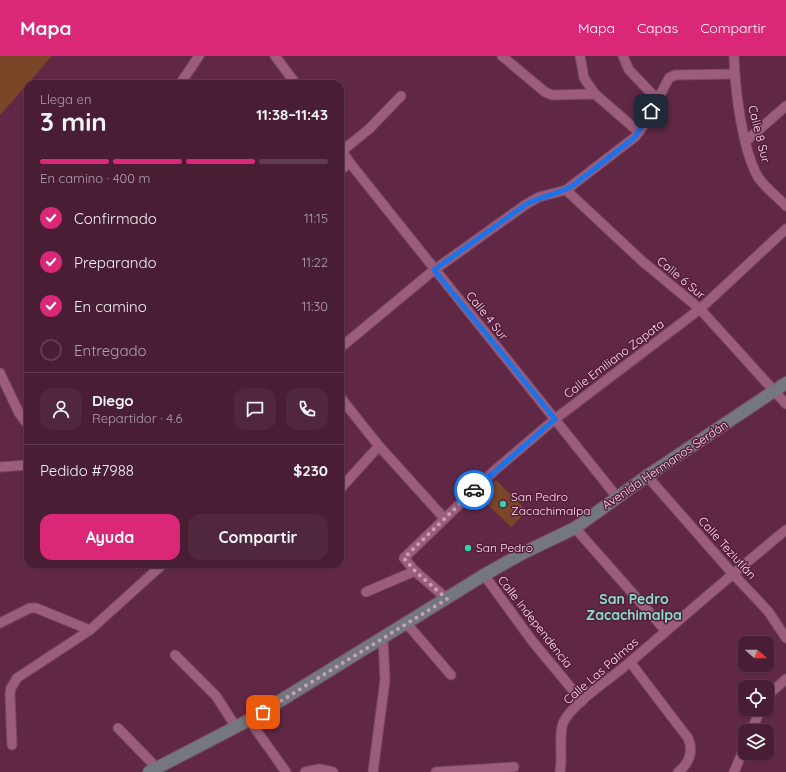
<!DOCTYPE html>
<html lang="es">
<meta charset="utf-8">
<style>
:root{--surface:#491e34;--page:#50273c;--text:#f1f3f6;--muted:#b1a2ac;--line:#613c4f;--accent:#db2777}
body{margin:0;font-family:Quicksand,sans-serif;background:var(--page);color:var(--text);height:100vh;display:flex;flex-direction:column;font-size:15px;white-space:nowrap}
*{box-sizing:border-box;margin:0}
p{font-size:13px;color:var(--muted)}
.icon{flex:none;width:22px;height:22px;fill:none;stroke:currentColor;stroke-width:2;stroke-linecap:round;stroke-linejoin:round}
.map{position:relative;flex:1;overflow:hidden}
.details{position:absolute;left:24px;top:24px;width:320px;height:488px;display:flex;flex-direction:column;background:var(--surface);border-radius:12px;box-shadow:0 1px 3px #0004,0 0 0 1px var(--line)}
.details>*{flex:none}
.needle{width:26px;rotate:110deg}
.buttons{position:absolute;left:738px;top:580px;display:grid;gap:8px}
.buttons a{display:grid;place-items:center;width:36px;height:36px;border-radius:8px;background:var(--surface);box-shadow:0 1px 3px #0004,0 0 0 1px var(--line);font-size:20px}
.pin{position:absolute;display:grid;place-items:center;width:34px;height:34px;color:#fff;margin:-17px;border-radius:8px;box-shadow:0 2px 6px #0006}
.courier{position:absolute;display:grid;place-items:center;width:40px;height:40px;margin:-20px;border:3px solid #1a73e8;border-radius:50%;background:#fff;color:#222;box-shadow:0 1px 5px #0007}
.headline em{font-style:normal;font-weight:800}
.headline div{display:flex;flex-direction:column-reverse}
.headline{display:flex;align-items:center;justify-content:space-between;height:68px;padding:0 16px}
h1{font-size:26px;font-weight:800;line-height:30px}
.bar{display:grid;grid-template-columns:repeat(4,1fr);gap:6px 4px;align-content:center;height:48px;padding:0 16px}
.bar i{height:5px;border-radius:3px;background:var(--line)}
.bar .current{background:var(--accent)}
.bar p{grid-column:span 4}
.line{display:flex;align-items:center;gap:10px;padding:0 16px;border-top:1px solid var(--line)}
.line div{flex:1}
.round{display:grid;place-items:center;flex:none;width:42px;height:42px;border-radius:12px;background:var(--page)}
ol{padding:0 16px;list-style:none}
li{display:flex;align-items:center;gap:12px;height:44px}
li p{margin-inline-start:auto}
li .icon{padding:4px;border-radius:50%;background:var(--accent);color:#fff;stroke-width:4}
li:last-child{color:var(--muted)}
li i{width:22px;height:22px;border:2px solid var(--line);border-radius:50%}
.button{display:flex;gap:8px;margin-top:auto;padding:8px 16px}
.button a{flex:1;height:46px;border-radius:12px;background:var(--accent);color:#fff;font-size:16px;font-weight:800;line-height:46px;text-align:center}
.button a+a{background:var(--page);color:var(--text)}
header{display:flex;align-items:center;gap:24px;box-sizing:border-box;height:56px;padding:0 20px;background:var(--accent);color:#fff}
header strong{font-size:19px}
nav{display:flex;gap:22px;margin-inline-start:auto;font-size:14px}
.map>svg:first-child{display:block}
.green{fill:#7a4627}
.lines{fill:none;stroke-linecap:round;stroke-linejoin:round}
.street-casing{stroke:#784862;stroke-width:11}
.secondary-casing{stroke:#784862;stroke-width:14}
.street{stroke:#9c5d7c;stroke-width:9}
.secondary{stroke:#747680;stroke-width:12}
.done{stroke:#c8a0b3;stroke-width:4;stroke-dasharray:0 7.2}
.route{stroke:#1a73e8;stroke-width:5}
.poi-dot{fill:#32d4a9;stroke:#551d3b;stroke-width:1.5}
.labels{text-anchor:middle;stroke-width:3;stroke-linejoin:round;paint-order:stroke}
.street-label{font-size:12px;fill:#ffe1ee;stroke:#551d3b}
.poi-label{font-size:12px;fill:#ffe1ee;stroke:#551d3b;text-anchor:start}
.quarter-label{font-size:14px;font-weight:bold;fill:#84e1c1;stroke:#551d3b}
</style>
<header>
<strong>Mapa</strong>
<nav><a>Mapa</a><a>Capas</a><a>Compartir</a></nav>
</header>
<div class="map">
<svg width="786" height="716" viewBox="0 0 786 716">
<rect width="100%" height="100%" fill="#612846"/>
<g class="green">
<polygon points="0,0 52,0 0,59"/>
<polygon points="496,424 527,455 511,471 479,440"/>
</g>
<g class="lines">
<defs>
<g id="street">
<polyline points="275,0 296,28"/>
<polyline points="502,0 545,36 552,39 595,38 633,71 640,75"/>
<polyline points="580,0 584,22 595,38"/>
<polyline points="623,0 629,14 657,43"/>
<path d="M734 0C735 33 742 93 758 121 765 132 777 140 786 150"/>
<polyline points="180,28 199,0"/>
<polyline points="746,85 786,50"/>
<polyline points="340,92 350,107 617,441"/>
<polyline points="342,95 369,73 401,40"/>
<polyline points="340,114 350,107"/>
<polyline points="566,134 642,205 700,253 786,348"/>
<polyline points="340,292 434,214 525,149 539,141 566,134 635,81 644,69 669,22 675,19 735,18"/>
<polyline points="0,317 19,357 28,369"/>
<polyline points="340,341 379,390 444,462"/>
<polyline points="0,411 28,409"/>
<polyline points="647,420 733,518 768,555 786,582"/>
<polyline points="340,433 379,390"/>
<polyline points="575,472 665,574"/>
<polyline points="484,519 533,586 582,645"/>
<polyline points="366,536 415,515"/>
<polyline points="447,543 415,515 404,502 494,415 555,363 700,253 786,173"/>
<polyline points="0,567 30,552 36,552 90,574"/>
<polyline points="407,568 451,619"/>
<polyline points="175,599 216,640 236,671"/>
<path d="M630 606 688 682C694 695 689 708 678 716"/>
<polyline points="767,640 786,623"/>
<polyline points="249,664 286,716"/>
<polyline points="118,672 157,712"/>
<polyline points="751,675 761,653"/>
<polyline points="12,689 10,638 11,632 17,622 90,574 163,508"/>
<polyline points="305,716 319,713 333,716"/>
<polyline points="373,716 385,624 383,583"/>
<polyline points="436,716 514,711"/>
<path d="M560 716C563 702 558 675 564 665 575 645 612 622 630 606 682 562 733 517 786 474"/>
<polyline points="734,716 745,690"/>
</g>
<polyline id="secondary" points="149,716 249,664 484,519 523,497 575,472 647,420 786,327"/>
</defs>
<use href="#street" class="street-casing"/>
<use href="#secondary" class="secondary-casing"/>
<use href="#street" class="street"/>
<use href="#secondary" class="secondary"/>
</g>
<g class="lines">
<polyline class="done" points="263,656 447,543 415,515 404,502 474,434"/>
<path class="route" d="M474 434 555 363 434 214 525 149C541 139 560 139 575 128L635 81 651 55"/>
</g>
<g class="poi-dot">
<circle cx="503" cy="448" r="4"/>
<circle cx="468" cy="492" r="4"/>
</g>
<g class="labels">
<g class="street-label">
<text transform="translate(759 78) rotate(76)" y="4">Calle 8 Sur</text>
<text transform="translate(681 222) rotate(40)" y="4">Calle 6 Sur</text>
<text transform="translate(487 260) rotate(51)" y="4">Calle 4 Sur</text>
<text transform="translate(614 303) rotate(-37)" y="4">Calle Emiliano Zapata</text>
<text transform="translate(665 409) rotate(-34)" y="4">Avenida Hermanos Serdán</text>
<text transform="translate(727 492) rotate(48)" y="4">Calle Teziutlán</text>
<text transform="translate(535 566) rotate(52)" y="4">Calle Independencia</text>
<text transform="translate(601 615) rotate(-41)" y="4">Calle Las Palmas</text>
</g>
<g class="poi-label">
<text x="511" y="445">San Pedro<tspan x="511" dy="14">Zacachimalpa</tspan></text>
<text x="476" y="496">San Pedro</text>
</g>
<g class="quarter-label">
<text x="634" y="548">San Pedro<tspan x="634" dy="16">Zacachimalpa</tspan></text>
</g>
</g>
</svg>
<div class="buttons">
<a><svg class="needle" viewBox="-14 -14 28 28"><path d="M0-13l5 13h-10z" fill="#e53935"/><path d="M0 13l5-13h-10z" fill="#b1a2ac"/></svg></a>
<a><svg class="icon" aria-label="locate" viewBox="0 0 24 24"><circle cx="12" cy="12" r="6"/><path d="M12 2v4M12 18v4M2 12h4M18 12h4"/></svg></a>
<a><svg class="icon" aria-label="layers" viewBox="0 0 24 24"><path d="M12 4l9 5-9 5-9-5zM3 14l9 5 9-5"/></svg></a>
</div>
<div class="pin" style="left:263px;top:656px;background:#ea580c"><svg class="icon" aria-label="bag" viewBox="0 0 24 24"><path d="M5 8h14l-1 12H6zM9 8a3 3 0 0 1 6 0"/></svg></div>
<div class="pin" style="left:651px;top:55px;background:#1f2937"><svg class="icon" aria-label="home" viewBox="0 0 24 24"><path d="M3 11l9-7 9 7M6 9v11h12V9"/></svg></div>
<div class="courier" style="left:474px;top:434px"><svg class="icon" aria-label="car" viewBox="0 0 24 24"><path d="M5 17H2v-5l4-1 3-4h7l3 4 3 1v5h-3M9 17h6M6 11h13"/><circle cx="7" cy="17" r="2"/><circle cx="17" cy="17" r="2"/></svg></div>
<section class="details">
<div class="headline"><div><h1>3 min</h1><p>Llega en</p></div><em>11:38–11:43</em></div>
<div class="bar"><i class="current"></i><i class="current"></i><i class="current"></i><i></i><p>En camino · 400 m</p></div>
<ol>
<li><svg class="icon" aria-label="check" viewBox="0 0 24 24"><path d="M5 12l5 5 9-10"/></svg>Confirmado<p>11:15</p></li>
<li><svg class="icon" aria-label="check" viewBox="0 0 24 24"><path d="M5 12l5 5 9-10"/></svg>Preparando<p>11:22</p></li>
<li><svg class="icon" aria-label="check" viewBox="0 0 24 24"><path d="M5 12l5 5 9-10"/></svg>En camino<p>11:30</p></li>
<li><i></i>Entregado</li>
</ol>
<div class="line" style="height:72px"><a class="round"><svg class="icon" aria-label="person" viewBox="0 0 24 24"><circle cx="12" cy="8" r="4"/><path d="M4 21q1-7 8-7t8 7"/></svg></a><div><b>Diego</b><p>Repartidor · 4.6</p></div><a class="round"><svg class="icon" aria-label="chat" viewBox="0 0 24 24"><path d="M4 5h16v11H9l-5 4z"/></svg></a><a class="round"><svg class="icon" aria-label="phone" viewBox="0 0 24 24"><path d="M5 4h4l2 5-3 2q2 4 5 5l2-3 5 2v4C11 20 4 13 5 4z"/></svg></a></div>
<div class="line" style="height:52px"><div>Pedido #7988</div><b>$230</b></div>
<div class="button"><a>Ayuda</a><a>Compartir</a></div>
</section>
</div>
